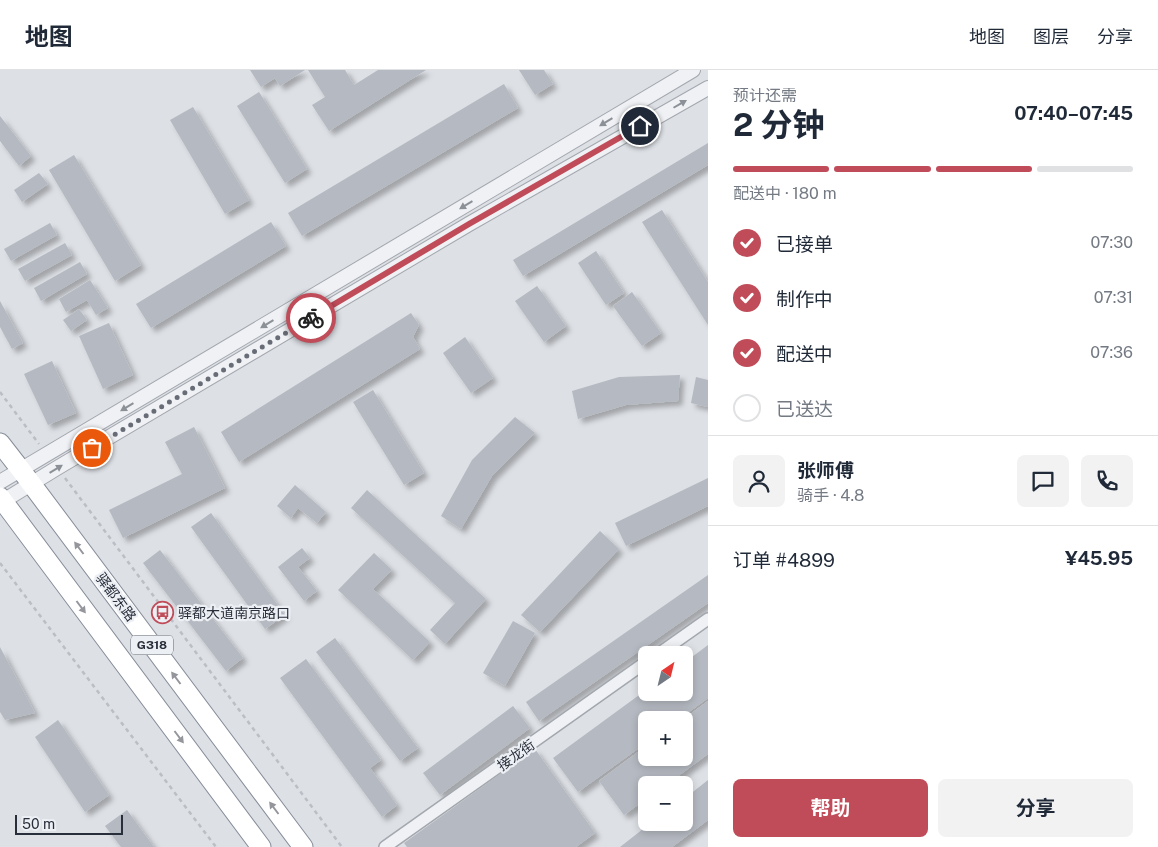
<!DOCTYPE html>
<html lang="zh">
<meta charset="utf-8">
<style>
:root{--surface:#fff;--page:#f2f2f3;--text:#1f2937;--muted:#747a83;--line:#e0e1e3;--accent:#c04c59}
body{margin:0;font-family:"Public Sans","Noto Sans SC",sans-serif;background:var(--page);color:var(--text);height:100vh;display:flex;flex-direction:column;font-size:19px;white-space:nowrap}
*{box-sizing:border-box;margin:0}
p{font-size:16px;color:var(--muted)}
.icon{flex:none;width:28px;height:28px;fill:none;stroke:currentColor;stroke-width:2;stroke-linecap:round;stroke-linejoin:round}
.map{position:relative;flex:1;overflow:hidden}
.panel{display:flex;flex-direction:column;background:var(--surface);width:450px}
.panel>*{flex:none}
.needle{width:32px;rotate:35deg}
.tools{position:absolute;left:638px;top:576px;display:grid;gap:10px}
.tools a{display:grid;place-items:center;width:55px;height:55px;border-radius:8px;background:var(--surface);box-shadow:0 2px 8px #0003;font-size:25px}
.scale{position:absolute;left:15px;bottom:12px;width:108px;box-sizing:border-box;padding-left:5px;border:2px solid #282e3a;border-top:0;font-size:14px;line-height:18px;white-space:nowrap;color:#282e3a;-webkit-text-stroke:4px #eceff3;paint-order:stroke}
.pin{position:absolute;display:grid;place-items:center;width:42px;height:42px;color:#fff;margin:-21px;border:2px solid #fff;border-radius:50%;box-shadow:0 1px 5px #0007}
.courier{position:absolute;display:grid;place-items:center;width:50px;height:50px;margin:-25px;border:4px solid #c04c59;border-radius:50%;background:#fff;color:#222;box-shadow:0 1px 6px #0007}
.overview em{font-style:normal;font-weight:700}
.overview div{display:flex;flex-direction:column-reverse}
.overview{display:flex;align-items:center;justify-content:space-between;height:85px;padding:0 25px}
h1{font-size:32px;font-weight:700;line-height:38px}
.bar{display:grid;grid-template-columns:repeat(4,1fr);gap:8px 5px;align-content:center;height:60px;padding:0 25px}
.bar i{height:6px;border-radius:4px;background:var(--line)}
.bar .selected{background:var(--accent)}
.bar p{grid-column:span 4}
.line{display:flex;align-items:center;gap:12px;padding:0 25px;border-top:1px solid var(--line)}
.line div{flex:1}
.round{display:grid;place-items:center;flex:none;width:52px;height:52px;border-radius:8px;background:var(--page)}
ol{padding:0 25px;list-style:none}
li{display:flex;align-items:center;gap:15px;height:55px}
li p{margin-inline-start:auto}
li .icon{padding:5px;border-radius:50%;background:var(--accent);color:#fff;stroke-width:4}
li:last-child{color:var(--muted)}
li i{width:28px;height:28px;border:2px solid var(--line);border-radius:50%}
.action{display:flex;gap:10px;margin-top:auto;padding:10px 25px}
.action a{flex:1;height:58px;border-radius:8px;background:var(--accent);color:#fff;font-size:20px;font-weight:700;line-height:58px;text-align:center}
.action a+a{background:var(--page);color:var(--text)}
header{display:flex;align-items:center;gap:30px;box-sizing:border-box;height:70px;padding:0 25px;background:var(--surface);border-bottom:1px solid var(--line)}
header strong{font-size:24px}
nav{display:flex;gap:28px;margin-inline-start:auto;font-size:18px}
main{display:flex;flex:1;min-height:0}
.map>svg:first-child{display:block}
.building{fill:#b5b9c1;filter:url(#shadow)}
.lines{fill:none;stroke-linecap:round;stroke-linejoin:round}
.minor-casing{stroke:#a3a7ae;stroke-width:14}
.tertiary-casing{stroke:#a3a7ae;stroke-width:16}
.trunk-casing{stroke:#868d9a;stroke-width:21}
.path{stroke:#bbbec4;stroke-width:2.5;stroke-dasharray:4 4;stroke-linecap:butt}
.minor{stroke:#eff1f4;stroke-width:11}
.tertiary{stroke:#eff1f4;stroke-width:14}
.trunk{stroke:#fff;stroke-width:19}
.oneway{fill:#8c9097}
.oneway2{fill:#94969c}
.done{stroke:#676c76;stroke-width:5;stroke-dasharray:0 9}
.route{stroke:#c04c59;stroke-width:6}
.labels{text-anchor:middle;stroke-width:4.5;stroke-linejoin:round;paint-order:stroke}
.shield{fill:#eceff3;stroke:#636872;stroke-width:1}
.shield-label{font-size:12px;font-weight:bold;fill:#282e3a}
.street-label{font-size:14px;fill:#282e3a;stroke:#eceff3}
.poi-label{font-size:14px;fill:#282e3a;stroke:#eceff3;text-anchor:start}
</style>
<header>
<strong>地图</strong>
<nav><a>地图</a><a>图层</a><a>分享</a></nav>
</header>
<main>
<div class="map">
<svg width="708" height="777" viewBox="0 0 708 777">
<defs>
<filter id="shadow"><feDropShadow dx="4.5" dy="4.5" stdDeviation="2.5" flood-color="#0004"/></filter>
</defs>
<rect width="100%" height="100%" fill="#dde0e5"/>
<g class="building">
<polygon points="250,0 305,0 280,16 275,8 261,17"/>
<polygon points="308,0 345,0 354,15 378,0 426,0 329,61 312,35 325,27"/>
<polygon points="519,0 544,0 553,14 535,25"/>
<polygon points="504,14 518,38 302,166 288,143"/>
<polygon points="259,22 307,99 285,113 237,36"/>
<polygon points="193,37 249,130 225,144 170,50"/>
<polygon points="0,46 31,86 19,96 0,71"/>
<polygon points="708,73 708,95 523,206 513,190"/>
<polygon points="74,85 141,195 115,211 49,100"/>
<polygon points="39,103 48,114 22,132 14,120"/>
<polygon points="662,140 708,212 708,255 642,152"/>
<polygon points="271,152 286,176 151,258 136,234"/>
<polygon points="50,153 57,165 11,191 4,179"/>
<polygon points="65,173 72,185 25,211 18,199"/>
<polygon points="596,181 624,223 606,235 578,193"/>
<polygon points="80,192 87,204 41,231 34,218"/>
<polygon points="90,210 108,238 96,245 87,230 66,242 59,229"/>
<polygon points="537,216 566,256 544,272 515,231"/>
<polygon points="632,222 661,263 642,276 613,236"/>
<polygon points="0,231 23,273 12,279 0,257"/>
<polygon points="79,239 87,250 71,261 63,250"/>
<polygon points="411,243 419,255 413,267 420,279 239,392 221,362"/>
<polygon points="109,253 133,305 103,319 79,266"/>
<polygon points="465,267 493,308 471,323 443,283"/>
<polygon points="52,291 76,343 48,355 24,304"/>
<polygon points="680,305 678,331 626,335 578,349 572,321 619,307"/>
<polygon points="696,307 708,310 708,337 691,333"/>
<polygon points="373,320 424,403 404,415 353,332"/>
<polygon points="515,347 535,363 492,406 461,459 441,446 472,390"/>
<polygon points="194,357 225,418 123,468 109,440 182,404 165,372"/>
<polygon points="708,408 708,436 626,476 615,453"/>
<polygon points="295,415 326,442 317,453 298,438 291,448 277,436"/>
<polygon points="367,420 486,529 445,574 430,560 455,533 351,438"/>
<polygon points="211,443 285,545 265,559 191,457"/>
<polygon points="600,461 619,479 540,562 521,545"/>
<polygon points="302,478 310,488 298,497 317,521 304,531 278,497"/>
<polygon points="160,480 243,588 226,601 143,493"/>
<polygon points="374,483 392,500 373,519 430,572 413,590 338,520"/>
<polygon points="708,505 708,533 539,651 526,632"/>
<polygon points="513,551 535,563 505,616 483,603"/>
<polygon points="335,568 418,678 400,691 316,582"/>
<polygon points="708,575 708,628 678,650 646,650 646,673 578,722 553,688 646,620 646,622 684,622 684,593"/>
<polygon points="0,577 35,643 5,650 0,642"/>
<polygon points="306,589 381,690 370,698 397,735 382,747 280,608"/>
<polygon points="708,631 708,684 666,715 646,715 646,729 624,745 599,711 646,676 646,688 684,688 684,649"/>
<polygon points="513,636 530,658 440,725 423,703"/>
<polygon points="58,650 109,725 85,742 35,667"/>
<polygon points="535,679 595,763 576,777 407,777 404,773"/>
<polygon points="708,710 708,750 672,777 620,777 652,752 684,752 684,729"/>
<polygon points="127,740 154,777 121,777 105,756"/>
</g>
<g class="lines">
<defs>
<g id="minor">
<polyline points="657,585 708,549"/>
<polyline points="385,777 646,592"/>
</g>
<g id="tertiary">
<polyline points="0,412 693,0"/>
<polyline points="0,433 57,398 469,154 708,18"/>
</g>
<g id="trunk">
<polyline points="0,373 21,400 303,777"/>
<polyline points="0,427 261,777"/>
</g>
</defs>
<use href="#minor" class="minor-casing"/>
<use href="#tertiary" class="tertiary-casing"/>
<use href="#trunk" class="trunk-casing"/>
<g class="path">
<polyline points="0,322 39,374"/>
<polyline points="65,408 342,777"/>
<polyline points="0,493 216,777"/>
</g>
<use href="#minor" class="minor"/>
<use href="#tertiary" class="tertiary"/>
<use href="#trunk" class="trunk"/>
</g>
<defs><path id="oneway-solid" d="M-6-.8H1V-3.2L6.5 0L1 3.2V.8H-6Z" transform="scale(1.25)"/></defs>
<g class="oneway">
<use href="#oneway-solid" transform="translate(680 34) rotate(-30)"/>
<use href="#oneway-solid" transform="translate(606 52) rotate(149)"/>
<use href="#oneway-solid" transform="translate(466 135) rotate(149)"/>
<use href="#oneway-solid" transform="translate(267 254) rotate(149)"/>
<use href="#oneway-solid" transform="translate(127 337) rotate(149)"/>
<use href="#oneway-solid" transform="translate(56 399) rotate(-31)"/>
</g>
<g class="oneway2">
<use href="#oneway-solid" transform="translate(79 478) rotate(-127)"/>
<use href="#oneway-solid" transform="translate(81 537) rotate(53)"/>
<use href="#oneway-solid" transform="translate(176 608) rotate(-127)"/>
<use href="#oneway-solid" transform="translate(179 667) rotate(53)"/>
<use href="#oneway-solid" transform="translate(274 738) rotate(-127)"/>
</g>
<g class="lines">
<polyline class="done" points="92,378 311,248"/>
<polyline class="route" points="311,248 469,154 640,56"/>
</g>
<defs>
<symbol id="bus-ring" viewBox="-11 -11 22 22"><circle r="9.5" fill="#eceff3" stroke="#c04c59" stroke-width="1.5"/><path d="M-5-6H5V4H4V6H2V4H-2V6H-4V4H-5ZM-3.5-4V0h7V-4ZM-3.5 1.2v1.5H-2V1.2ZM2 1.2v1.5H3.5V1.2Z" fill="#c04c59"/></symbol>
</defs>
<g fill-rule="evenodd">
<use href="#bus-ring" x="150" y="530" width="25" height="25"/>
</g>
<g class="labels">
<rect class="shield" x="131" y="565.5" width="42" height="19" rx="4"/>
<g class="shield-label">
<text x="152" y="579">G318</text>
</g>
<g class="street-label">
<text transform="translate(116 527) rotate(53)" y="5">驿都东路</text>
<text transform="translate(516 685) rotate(-35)" y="5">接龙街</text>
</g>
<g class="poi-label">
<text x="178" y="548">驿都大道南京路口</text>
</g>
</g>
</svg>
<div class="tools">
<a><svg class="needle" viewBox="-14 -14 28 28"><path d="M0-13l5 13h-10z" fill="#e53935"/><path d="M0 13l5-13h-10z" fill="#747a83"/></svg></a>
<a>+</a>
<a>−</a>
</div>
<div class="scale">50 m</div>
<div class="pin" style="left:92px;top:378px;background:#ea580c"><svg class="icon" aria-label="bag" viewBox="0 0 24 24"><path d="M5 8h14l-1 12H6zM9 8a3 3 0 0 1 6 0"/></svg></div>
<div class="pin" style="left:640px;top:56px;background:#1f2937"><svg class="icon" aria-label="home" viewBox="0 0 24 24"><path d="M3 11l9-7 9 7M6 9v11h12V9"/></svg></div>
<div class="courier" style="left:311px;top:248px"><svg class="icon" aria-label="bike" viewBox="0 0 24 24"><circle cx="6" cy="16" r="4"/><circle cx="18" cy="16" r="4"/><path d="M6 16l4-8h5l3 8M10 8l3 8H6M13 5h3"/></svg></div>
</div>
<section class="panel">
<div class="overview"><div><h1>2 分钟</h1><p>预计还需</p></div><em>07:40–07:45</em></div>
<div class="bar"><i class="selected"></i><i class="selected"></i><i class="selected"></i><i></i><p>配送中 · 180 m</p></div>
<ol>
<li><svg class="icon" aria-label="check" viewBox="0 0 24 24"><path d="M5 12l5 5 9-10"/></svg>已接单<p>07:30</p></li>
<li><svg class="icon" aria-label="check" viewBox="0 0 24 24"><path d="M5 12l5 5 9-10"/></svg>制作中<p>07:31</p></li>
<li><svg class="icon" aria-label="check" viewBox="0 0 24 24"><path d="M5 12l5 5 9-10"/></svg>配送中<p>07:36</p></li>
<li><i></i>已送达</li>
</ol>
<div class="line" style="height:90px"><a class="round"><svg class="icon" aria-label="person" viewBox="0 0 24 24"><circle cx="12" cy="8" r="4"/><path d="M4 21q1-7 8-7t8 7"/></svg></a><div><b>张师傅</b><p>骑手 · 4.8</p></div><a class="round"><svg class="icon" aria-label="chat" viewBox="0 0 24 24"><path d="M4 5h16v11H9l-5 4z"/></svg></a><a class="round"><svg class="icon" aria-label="phone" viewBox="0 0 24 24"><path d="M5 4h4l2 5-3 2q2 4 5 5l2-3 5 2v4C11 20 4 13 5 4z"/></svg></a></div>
<div class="line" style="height:65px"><div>订单 #4899</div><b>¥45.95</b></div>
<div class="action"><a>帮助</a><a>分享</a></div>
</section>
</main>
